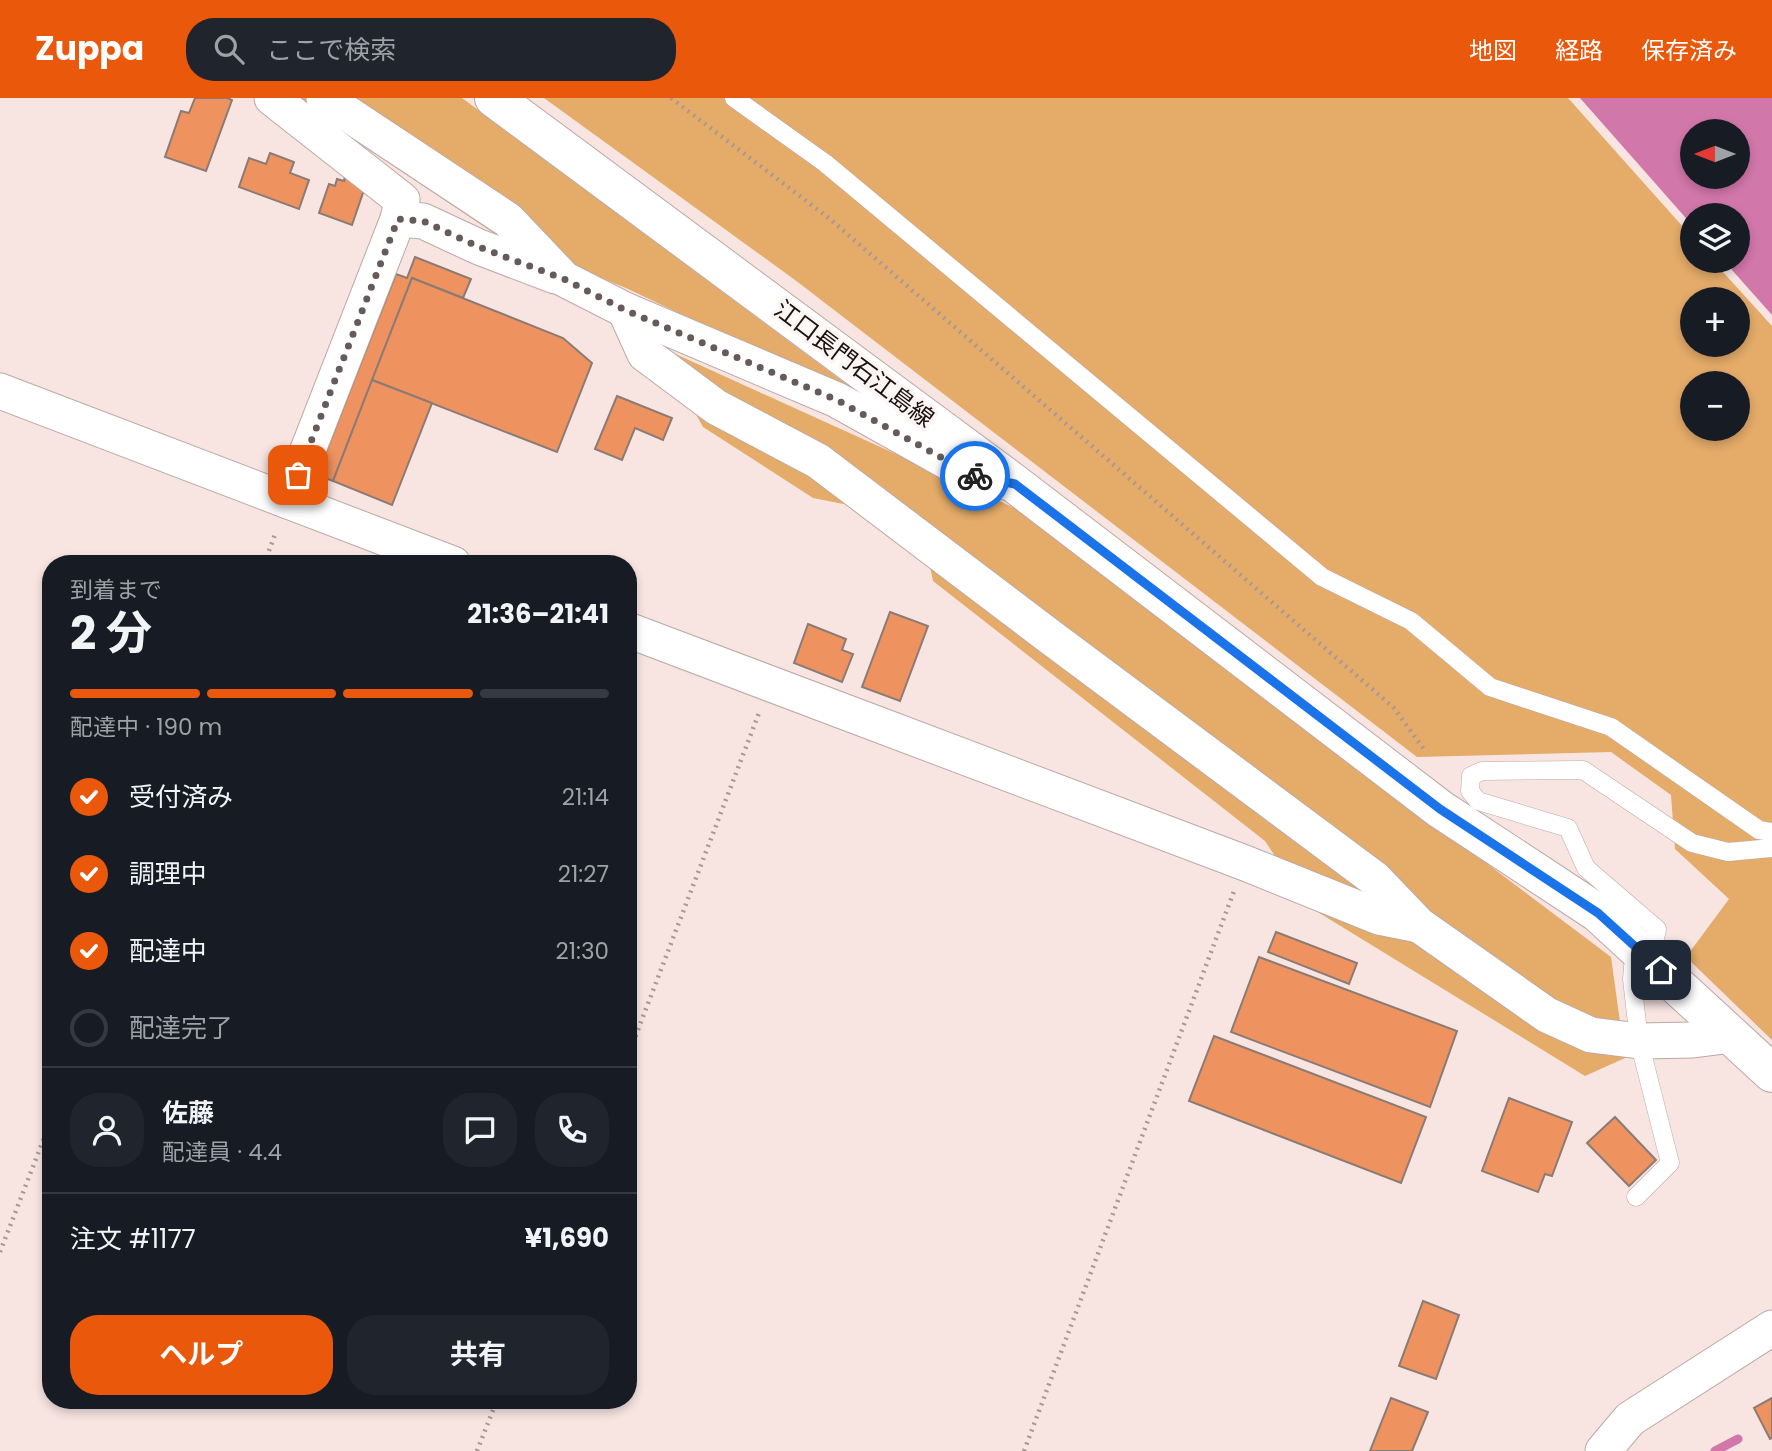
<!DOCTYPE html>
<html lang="ja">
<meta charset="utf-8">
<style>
:root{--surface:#171b24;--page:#20242c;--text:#f1f3f6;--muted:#9ea1a6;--line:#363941;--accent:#ea580c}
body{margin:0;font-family:Poppins,"Noto Sans JP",sans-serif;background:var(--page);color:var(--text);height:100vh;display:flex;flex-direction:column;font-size:26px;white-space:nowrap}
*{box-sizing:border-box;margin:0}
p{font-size:23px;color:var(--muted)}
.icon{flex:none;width:38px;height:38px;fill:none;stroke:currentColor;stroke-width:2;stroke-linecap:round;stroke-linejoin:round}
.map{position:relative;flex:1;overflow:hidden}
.drawer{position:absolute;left:42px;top:457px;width:595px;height:854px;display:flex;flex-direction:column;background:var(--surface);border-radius:28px;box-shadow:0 4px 10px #0003}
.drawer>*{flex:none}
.needle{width:46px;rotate:270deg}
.buttons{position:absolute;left:1680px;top:21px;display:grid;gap:14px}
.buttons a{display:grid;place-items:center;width:70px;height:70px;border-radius:50%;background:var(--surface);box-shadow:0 4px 10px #0003;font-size:35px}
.pin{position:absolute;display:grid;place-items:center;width:60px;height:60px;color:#fff;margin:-30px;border-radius:14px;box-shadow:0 4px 10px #0006}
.courier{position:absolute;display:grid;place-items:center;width:70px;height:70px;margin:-35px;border:5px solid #1a73e8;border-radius:50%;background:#fff;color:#222;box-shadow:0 2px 9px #0007}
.head em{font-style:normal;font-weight:700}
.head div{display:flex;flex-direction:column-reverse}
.head{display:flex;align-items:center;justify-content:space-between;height:119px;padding:0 28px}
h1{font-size:46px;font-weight:700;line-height:52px}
.bar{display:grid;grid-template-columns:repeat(4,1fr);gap:10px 7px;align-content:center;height:84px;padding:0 28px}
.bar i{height:9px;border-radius:5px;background:var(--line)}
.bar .active{background:var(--accent)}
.bar p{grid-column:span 4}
.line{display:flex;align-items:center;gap:18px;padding:0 28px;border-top:2px solid var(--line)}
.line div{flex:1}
.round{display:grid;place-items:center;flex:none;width:74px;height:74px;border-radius:28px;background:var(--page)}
ol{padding:0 28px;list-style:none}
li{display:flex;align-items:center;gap:21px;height:77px}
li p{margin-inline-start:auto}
li .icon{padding:7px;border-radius:50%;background:var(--accent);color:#fff;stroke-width:4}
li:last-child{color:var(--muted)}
li i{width:38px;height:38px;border:4px solid var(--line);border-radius:50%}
.cta{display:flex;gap:14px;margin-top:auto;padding:14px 28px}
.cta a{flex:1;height:80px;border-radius:28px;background:var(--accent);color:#fff;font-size:28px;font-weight:700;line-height:80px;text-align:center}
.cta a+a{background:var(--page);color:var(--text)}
header{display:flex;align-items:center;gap:42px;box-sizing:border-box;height:98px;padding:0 35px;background:var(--accent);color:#fff}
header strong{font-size:33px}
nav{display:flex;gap:38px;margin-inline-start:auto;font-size:24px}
.search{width:490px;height:63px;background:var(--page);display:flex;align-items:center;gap:18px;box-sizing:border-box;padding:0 24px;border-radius:28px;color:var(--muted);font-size:26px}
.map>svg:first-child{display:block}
.green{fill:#e4ab69;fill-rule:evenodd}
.water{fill:#d277aa;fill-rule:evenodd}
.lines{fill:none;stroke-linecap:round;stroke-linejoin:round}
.stream{stroke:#d277aa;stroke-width:9}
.building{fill:#ee9260;stroke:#8a7b74;stroke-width:2}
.service-casing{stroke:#bba9a6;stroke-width:19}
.minor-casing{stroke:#bba9a6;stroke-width:37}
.secondary-casing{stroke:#bba9a6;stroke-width:40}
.path{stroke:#a79896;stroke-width:4.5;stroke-dasharray:2 5;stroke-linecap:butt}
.service{stroke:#fff;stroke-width:18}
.minor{stroke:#fff;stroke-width:35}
.secondary{stroke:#fff;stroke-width:38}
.done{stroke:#665b5a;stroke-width:7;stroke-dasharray:0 12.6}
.route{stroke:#1a73e8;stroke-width:9}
.labels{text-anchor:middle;stroke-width:7;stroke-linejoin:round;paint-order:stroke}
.street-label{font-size:24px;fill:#181110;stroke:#fdf5f4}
</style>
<header>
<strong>Zuppa</strong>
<div class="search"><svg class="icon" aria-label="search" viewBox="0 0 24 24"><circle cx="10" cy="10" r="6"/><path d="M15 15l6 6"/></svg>ここで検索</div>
<nav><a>地図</a><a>経路</a><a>保存済み</a></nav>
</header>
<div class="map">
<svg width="1772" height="1353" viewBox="0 0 1772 1353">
<rect width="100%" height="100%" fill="#f8e5e2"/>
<g class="green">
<polygon points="293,0 462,0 880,311 626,190 501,140"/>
<path d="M544 0H1568L1692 139V163H1713L1772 228V942L1686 859 1729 801 1675 751 1671 697 1611 654 1417 659 795 182ZM1692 201H1738V247H1692ZM1692 285H1738V331H1692Z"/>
<polygon points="658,248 1017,411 1611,859 1625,960 1585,978 1308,808 1265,743 933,483 920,421 813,400 703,329"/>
</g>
<path class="water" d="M1580 0H1772V217L1724 163H1738V117H1692V127ZM1692 33H1738V79H1692Z"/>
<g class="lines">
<polyline class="stream" points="1715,1353 1738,1341"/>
</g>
<g class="building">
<polygon points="195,0 227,0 232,2 206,73 165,59 181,13 189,15"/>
<polygon points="270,55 294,64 290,75 309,82 299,111 239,89 249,60 266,66"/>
<polygon points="345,78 366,86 352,127 319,115 329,86 335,88 337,81 344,83"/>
<polygon points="415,159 471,181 463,200 412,180 333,383 317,377 396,176 407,180"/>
<polygon points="412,180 563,240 592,265 557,354 372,282"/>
<polygon points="372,282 432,305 392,407 333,383"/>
<polygon points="617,298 672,320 663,342 635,330 622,362 595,351"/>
<polygon points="890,514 928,528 900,603 862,589"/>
<polygon points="808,526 846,541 842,552 853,556 842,584 794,565"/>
<polygon points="1276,834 1357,865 1349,886 1268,854"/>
<polygon points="1259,859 1457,933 1430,1009 1231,934"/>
<polygon points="1214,938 1426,1019 1401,1085 1189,1003"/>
<polygon points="1509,1000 1572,1024 1552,1078 1545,1076 1538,1094 1482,1073"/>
<polygon points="1615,1019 1656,1062 1629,1088 1587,1045"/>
<polygon points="1423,1203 1459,1217 1436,1281 1399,1268"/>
<polygon points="1391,1300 1428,1314 1412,1353 1370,1353"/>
<polygon points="1772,1300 1772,1340 1770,1341 1754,1310"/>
</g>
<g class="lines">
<defs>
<g id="service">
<polyline points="734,0 825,65 1322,479 1411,523 1490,589 1611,629 1759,732 1772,734"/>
<polyline points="1636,1099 1670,1065 1639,943 1632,881 1633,869 1655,840 1657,831 1586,770 1568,730 1478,703 1470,693 1471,678 1482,673 1583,672 1692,745 1728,754 1772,750"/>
</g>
<g id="minor">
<polyline points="272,0 402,102 398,121 288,403"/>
<polyline points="324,0 508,122 564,181 625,212 837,302 973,378 1011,385"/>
<polyline points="398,121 423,123 479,149 555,178"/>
<polyline points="625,212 645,256 716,309 818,363 1049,538 1375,781 1419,827 1547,917 1591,937 1639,943 1693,942 1732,937"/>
<polyline points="0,293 453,466"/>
<polyline points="628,532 1245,765 1379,819 1419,827"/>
<polyline points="1603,1353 1630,1321 1772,1230"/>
</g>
<polyline id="secondary" points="494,0 1015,386 1440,711 1598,815 1772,975"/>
</defs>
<use href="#service" class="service-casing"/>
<use href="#minor" class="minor-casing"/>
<use href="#secondary" class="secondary-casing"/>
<g class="path">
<polyline points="671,0 830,121 1394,610 1426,654"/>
<polyline points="264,466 276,434"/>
<polyline points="628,958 759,615"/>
<polyline points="0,1154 51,1022"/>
<polyline points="477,1353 497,1302"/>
<polyline points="1024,1353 1234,793"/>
</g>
<use href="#service" class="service"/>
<use href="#minor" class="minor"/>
<use href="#secondary" class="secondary"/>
</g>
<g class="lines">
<polyline class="done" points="298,377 398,121 423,123 479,149 564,181 625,212 837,302 975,378"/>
<polyline class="route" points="975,378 1015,386 1440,711 1598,815 1661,872"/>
</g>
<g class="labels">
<g class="street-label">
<text transform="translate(854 266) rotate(37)" y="8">江口長門石江島線</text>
</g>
</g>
</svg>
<div class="buttons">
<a><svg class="needle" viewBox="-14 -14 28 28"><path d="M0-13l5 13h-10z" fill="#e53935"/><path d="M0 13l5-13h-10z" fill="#9ea1a6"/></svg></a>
<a><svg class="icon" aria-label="layers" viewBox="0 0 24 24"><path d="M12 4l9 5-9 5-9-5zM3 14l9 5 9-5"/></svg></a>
<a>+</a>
<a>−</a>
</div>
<div class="pin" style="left:298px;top:377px;background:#ea580c"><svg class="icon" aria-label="bag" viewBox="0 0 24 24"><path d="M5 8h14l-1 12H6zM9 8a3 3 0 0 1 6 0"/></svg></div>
<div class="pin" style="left:1661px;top:872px;background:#1f2937"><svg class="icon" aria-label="home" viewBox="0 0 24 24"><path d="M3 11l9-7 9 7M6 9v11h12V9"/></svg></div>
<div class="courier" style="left:975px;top:378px"><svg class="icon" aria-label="bike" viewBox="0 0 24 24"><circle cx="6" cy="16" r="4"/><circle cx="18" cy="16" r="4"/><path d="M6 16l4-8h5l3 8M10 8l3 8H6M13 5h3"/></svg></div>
<section class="drawer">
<div class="head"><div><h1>2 分</h1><p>到着まで</p></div><em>21:36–21:41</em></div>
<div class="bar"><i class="active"></i><i class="active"></i><i class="active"></i><i></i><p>配達中 · 190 m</p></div>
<ol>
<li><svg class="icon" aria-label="check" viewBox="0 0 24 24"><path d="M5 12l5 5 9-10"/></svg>受付済み<p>21:14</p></li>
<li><svg class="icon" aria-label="check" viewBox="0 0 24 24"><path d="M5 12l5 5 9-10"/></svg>調理中<p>21:27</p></li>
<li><svg class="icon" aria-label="check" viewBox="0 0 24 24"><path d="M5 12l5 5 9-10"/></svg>配達中<p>21:30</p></li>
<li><i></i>配達完了</li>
</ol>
<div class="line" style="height:126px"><a class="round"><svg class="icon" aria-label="person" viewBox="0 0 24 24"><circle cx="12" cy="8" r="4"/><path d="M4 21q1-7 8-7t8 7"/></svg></a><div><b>佐藤</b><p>配達員 · 4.4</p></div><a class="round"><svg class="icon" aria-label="chat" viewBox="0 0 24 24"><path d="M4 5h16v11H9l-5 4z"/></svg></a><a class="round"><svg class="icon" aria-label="phone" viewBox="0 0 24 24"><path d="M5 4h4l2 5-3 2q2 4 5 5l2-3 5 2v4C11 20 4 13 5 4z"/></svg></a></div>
<div class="line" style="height:91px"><div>注文 #1177</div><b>¥1,690</b></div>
<div class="cta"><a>ヘルプ</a><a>共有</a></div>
</section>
</div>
